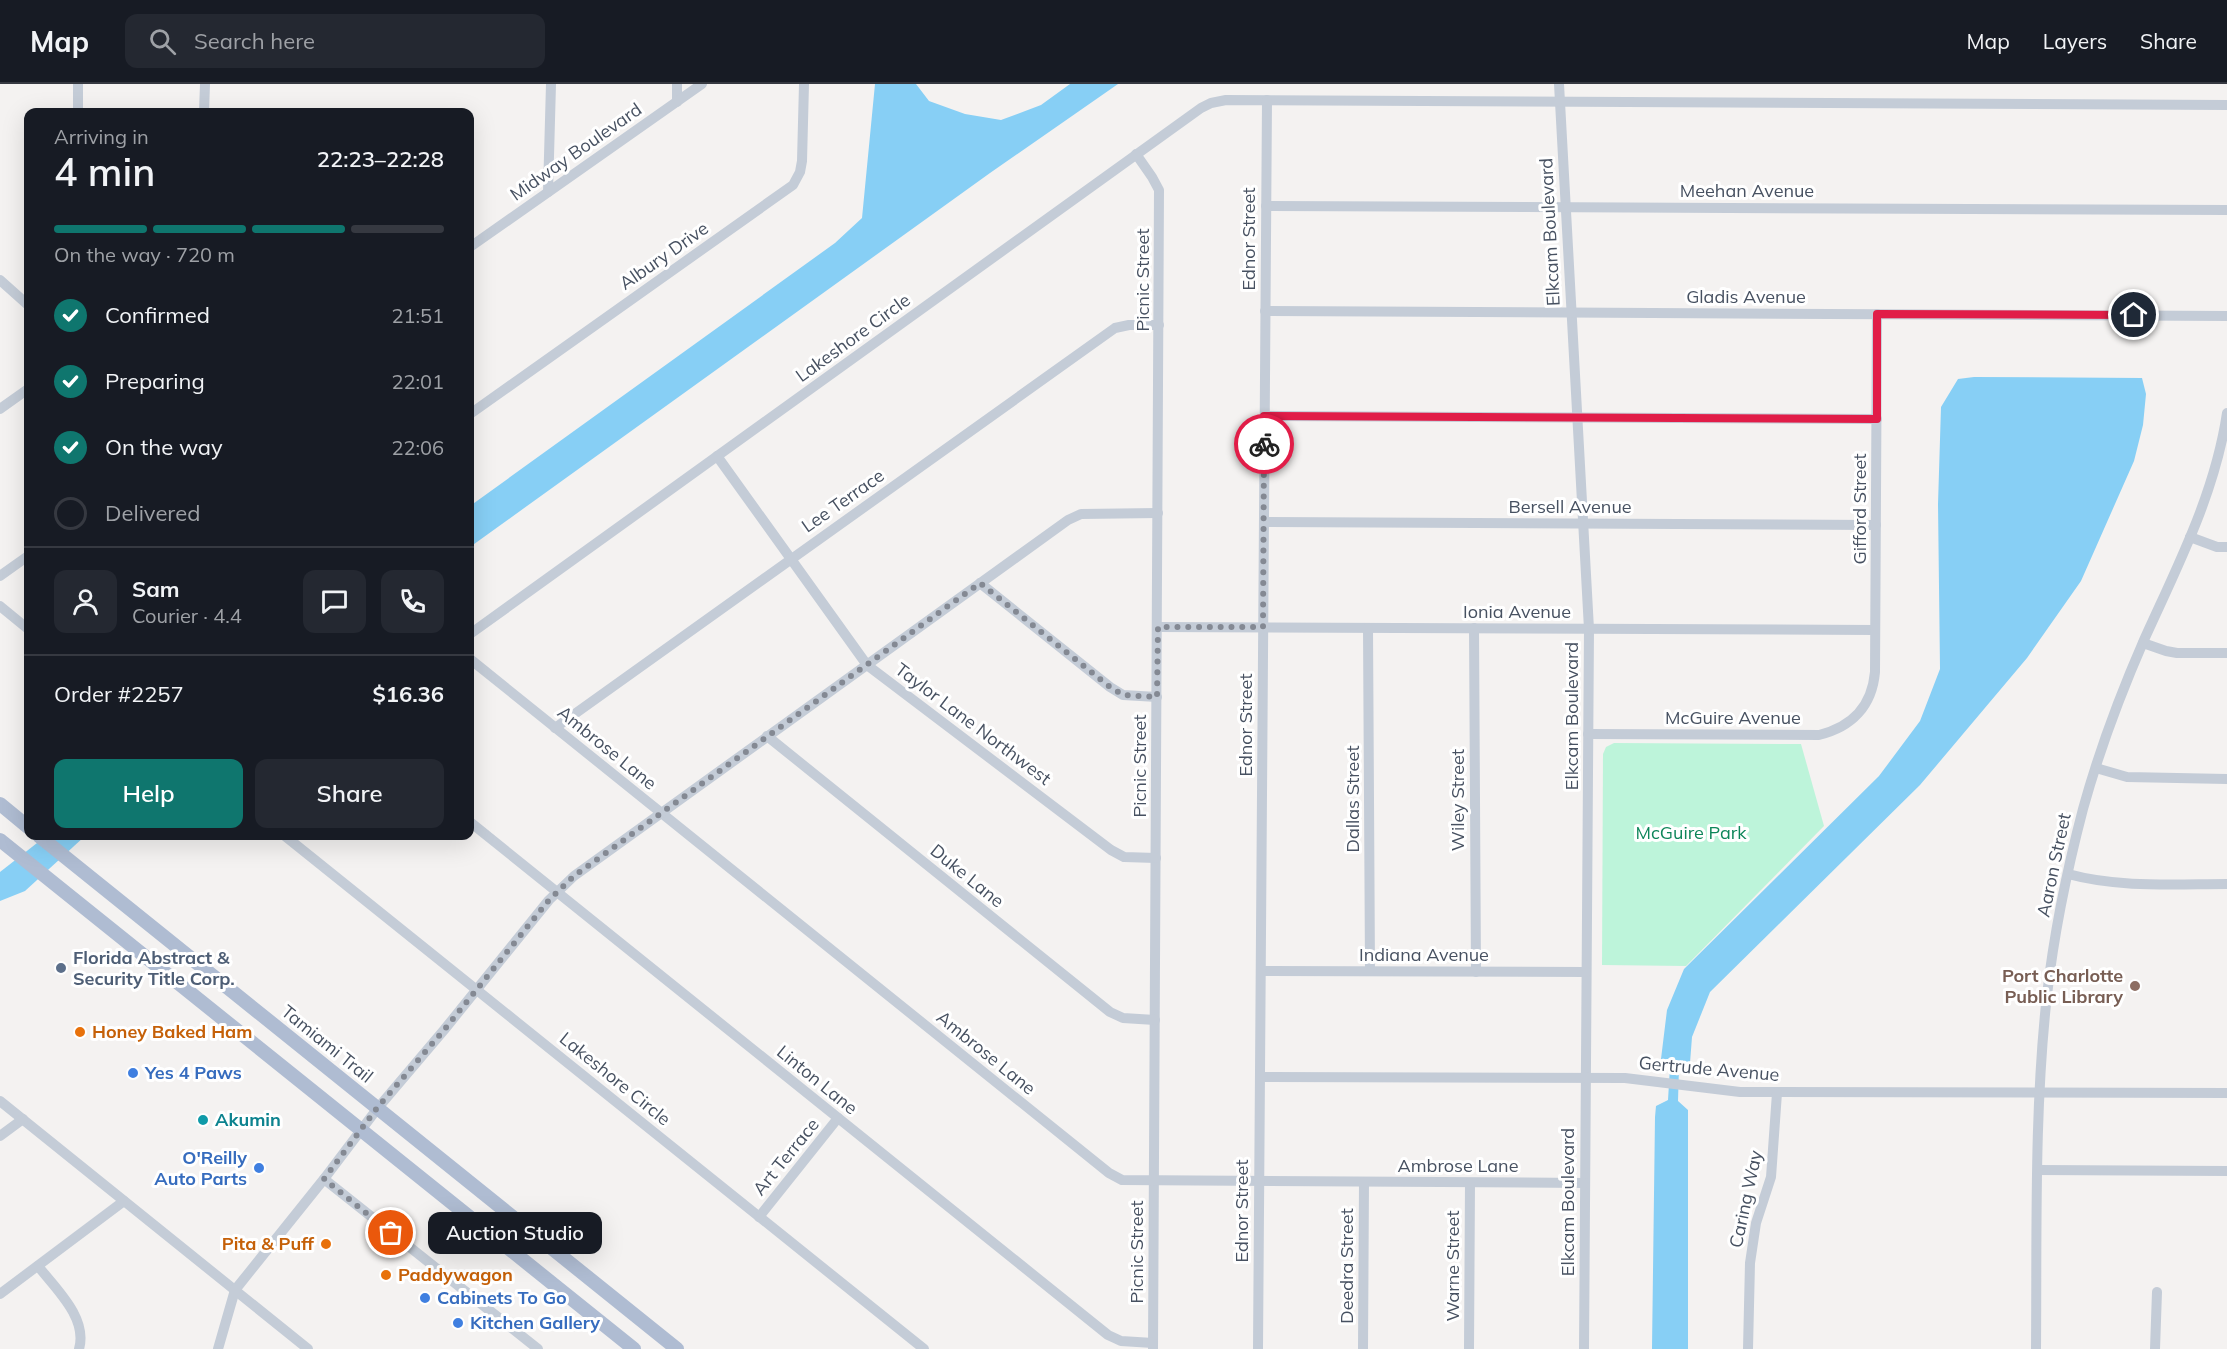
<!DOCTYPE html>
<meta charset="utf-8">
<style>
:root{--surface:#171b24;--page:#242831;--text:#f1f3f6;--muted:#9ea1a6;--line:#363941;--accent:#0f766e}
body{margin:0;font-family:Mulish,sans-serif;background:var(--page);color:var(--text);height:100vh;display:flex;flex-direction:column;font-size:22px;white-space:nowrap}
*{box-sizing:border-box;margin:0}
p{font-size:20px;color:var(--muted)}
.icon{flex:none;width:33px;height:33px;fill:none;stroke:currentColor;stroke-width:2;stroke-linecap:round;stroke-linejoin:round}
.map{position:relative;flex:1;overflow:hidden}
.details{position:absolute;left:24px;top:24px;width:450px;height:732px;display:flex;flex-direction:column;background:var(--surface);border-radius:12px;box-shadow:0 6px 24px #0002}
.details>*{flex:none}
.pin{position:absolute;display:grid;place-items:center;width:51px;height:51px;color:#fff;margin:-26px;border:3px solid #fff;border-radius:50%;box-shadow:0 2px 6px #0007}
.courier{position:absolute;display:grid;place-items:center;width:60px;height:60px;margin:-30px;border:4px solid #e11d48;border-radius:50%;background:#fff;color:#222;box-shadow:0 2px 8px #0007}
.bubble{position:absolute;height:42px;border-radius:12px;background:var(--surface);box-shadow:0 6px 24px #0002;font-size:20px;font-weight:600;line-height:42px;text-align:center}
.overview em{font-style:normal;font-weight:600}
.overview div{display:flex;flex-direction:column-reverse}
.overview{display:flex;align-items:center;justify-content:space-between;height:102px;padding:0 30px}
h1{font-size:39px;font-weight:600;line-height:45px}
.bar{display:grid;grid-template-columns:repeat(4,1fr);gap:9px 6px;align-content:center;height:72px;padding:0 30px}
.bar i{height:8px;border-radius:4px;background:var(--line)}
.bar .selected{background:var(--accent)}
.bar p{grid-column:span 4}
.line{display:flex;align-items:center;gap:15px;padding:0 30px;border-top:2px solid var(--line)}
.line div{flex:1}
.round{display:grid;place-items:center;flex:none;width:63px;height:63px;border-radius:12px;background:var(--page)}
ol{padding:0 30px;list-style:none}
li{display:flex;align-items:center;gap:18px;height:66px}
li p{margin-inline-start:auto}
li .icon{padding:6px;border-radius:50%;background:var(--accent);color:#fff;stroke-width:4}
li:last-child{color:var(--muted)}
li i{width:33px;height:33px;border:3px solid var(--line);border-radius:50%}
.button{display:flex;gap:12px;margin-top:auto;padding:12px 30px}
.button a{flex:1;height:69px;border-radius:12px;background:var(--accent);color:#fff;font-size:24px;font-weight:600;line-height:69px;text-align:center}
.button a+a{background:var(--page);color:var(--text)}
header{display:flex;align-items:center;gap:36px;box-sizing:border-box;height:84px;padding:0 30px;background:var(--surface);border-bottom:2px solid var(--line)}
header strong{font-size:28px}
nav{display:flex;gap:33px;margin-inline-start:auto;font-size:21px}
.search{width:420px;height:54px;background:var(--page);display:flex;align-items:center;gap:15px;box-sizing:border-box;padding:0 21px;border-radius:12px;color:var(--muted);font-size:22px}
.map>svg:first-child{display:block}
.green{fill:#bdf4da}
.water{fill:#87cff5}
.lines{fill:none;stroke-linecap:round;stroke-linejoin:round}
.minor{stroke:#c4ccd7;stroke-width:10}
.major{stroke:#afbcd2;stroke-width:14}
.done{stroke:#848993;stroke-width:6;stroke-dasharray:0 10.8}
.route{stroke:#e11d48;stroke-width:8}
.service-dot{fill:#5c6f8a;stroke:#fff;stroke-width:2}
.education-dot{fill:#8d6e63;stroke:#fff;stroke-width:2}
.food-dot{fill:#e8710a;stroke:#fff;stroke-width:2}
.shop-dot{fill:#3f7fe0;stroke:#fff;stroke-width:2}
.culture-dot{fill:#0f9aa8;stroke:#fff;stroke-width:2}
.labels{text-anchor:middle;stroke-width:6;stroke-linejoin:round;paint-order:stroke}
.street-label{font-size:18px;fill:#475161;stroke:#fff}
.park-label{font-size:18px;fill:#0e865a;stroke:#fff}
.service-label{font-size:18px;font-weight:bold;fill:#4e5e75;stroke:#fff;text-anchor:start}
.education-label{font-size:18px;font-weight:bold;fill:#785e54;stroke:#fff;text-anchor:end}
.food-label{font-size:18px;font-weight:bold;fill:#c56008;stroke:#fff;text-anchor:start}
.shop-label{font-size:18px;font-weight:bold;fill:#366cbe;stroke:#fff;text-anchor:start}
.culture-label{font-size:18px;font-weight:bold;fill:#0d838f;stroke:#fff;text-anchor:start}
</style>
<header>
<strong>Map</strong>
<div class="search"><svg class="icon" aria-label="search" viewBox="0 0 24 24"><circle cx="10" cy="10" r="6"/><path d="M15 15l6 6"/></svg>Search here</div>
<nav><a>Map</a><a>Layers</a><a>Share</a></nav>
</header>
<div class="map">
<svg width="2227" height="1265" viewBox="0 0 2227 1265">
<rect width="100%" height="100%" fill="#f4f2f1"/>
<polygon class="green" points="1614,659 1801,660 1824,742 1686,882 1602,881 1603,670 1606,663"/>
<g class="water">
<polygon points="875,0 916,0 929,17 965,30 1001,36 1041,21 1070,0 1118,0 990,89 470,463 470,422 835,159 862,134"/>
<polygon points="1974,293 2142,294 2146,310 2143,341 2134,377 2081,497 2027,574 1920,701 1710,908 1692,953 1690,979 1679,983 1678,1017 1688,1026 1688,1265 1652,1265 1655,1033 1656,1022 1668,1016 1670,983 1661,975 1667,926 1684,885 1879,692 1920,637 1940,585 1938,420 1941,323 1958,295"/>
<polygon points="46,752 85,752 25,807 0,817 0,788"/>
</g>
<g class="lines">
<g class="minor">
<polyline points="1559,0 1589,545 1584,1265"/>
<polyline points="677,18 677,0"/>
<polyline points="78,28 78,0"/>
<polyline points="204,28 205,0"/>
<polyline points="1136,70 1152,93 1159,106 1153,1265"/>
<polyline points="548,108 551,0"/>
<polyline points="1266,122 2227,126"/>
<polyline points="470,163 702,0"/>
<polyline points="0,196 28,221"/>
<polyline points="1265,227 2227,232"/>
<polyline points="0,325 28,305"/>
<polyline points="470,330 793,101 800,88 802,77 804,0"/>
<polyline points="1265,332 1877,335"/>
<polyline points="717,372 867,581 1111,766 1124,773 1156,774"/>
<polyline points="1264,438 1876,441"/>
<polyline points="2190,453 2217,463 2227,463"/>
<polyline points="0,492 28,472"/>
<polyline points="980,499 1110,603 1123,611 1157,613"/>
<polyline points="0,522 28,545"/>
<polyline points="1158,543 1875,546"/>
<polyline points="1368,544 1370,887"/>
<polyline points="1474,544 1476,888"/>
<polyline points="470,550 1201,24 1211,19 1226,16 2227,21"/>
<polyline points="2143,559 2166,567 2177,569 2227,569"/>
<polyline points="470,575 1109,1089 1122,1096 1585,1099"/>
<polyline points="555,644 1115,244 1129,241 1159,241"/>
<path d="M1588 650 1819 651C1852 643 1872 622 1875 588L1877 230"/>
<polyline points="767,652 1110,928 1123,934 1155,936"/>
<polyline points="2096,684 2127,693 2227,695"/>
<polyline points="470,738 1108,1251 1121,1257 1153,1259"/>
<polyline points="285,752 924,1265"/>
<path d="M2068 790C2119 804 2174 800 2227 800"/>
<polyline points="1261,887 1586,888"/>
<polyline points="1260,993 1625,994 1740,1008 2227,1009"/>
<polyline points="0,1017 308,1265"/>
<polyline points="0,1052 23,1035"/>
<polyline points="2038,1086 2227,1087"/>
<polyline points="324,1095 538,1265"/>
<polyline points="759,1133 838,1034"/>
<path d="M38 1182C56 1205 88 1234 79 1265"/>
<polyline points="0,1210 124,1117"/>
<polyline points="218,1265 235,1206 324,1095 377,1025 444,946 549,816 574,792 1068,436 1081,430 1158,429"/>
<polyline points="1258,1265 1267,16"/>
<polyline points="1363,1265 1364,1098"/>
<polyline points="1469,1265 1470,1099"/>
<polyline points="1748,1265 1750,1179 1756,1139 1771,1093 1777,1009"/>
<path d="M2036 1265C2037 1147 2034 1028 2047 911 2054 849 2067 786 2083 725 2099 667 2120 611 2144 556 2177 483 2215 410 2227 329"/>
<polyline points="2155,1265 2157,1208"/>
</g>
<g class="major">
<polyline points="0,720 28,743"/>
<polyline points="39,752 677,1265"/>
<polyline points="0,756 634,1265"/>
</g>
</g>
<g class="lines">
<polyline class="done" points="391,1149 324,1095 377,1024 444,946 549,816 574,792 980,499 1110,603 1123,611 1157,613 1158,543 1263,543 1264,360"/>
<polyline class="route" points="1264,360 1264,332 1877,335 1877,230 2134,231"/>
</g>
<circle class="service-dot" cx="61" cy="884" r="6"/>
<circle class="education-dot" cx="2135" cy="902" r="6"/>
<g class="food-dot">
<circle cx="80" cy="948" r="6"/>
<circle cx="326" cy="1160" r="6"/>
<circle cx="386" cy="1191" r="6"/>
</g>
<g class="shop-dot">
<circle cx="133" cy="989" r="6"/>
<circle cx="259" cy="1084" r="6"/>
<circle cx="425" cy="1214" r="6"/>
<circle cx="458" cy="1239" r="6"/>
</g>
<circle class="culture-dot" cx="203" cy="1036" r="6"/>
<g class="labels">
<g class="street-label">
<text transform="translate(576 68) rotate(-35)" y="6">Midway Boulevard</text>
<text x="1747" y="113">Meehan Avenue</text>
<text transform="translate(1550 148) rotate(-93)" y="6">Elkcam Boulevard</text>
<text transform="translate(1249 155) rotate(-90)" y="6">Ednor Street</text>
<text transform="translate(664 172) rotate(-35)" y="6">Albury Drive</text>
<text transform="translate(1143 196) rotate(-90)" y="6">Picnic Street</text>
<text x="1746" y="219">Gladis Avenue</text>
<text transform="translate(853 254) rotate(-36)" y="6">Lakeshore Circle</text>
<text transform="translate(843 417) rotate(-35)" y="6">Lee Terrace</text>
<text x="1570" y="429">Bersell Avenue</text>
<text transform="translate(1860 425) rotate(-90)" y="6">Gifford Street</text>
<text x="1517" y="534">Ionia Avenue</text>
<text transform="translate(1572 632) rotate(-90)" y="6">Elkcam Boulevard</text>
<text x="1733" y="640">McGuire Avenue</text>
<text transform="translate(973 640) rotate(37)" y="6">Taylor Lane Northwest</text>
<text transform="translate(1246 641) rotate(-90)" y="6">Ednor Street</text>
<text transform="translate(607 664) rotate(39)" y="6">Ambrose Lane</text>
<text transform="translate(1140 682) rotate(-90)" y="6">Picnic Street</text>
<text transform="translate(1353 715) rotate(-90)" y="6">Dallas Street</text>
<text transform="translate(1458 716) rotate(-90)" y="6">Wiley Street</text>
<text transform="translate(2054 781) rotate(-78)" y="6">Aaron Street</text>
<text transform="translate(967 792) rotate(39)" y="6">Duke Lane</text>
<text x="1424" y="877">Indiana Avenue</text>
<text transform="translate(327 960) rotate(39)" y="6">Tamiami Trail</text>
<text transform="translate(986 969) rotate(39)" y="6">Ambrose Lane</text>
<text transform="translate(1709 985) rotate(5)" y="6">Gertrude Avenue</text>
<text transform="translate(615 995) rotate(39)" y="6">Lakeshore Circle</text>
<text transform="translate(817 996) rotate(39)" y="6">Linton Lane</text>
<text transform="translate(786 1073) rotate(-51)" y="6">Art Terrace</text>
<text x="1458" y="1088">Ambrose Lane</text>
<text transform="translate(1746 1115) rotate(-78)" y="6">Caring Way</text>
<text transform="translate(1568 1118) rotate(-90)" y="6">Elkcam Boulevard</text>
<text transform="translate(1242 1127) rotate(-90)" y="6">Ednor Street</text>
<text transform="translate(1137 1168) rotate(-90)" y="6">Picnic Street</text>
<text transform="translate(1347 1182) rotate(-90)" y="6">Deedra Street</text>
<text transform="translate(1453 1182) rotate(-90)" y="6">Warne Street</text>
</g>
<g class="park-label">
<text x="1691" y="755">McGuire Park</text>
</g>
<g class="service-label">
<text x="73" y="880">Florida Abstract &amp;<tspan x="73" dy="21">Security Title Corp.</tspan></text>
</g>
<g class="education-label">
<text x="2123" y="898">Port Charlotte<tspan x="2123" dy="21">Public Library</tspan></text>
</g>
<g class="food-label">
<text x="92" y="954">Honey Baked Ham</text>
<text x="314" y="1166" text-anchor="end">Pita &amp; Puff</text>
<text x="398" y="1197">Paddywagon</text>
</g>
<g class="shop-label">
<text x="145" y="995">Yes 4 Paws</text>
<text x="247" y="1080" text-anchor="end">O'Reilly<tspan x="247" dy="21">Auto Parts</tspan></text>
<text x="437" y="1220">Cabinets To Go</text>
<text x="470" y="1245">Kitchen Gallery</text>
</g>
<g class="culture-label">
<text x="215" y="1042">Akumin</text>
</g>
</g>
</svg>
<div class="pin" style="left:391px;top:1149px;background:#ea580c"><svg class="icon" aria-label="bag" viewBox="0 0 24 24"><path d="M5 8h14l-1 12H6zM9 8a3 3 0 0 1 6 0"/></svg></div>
<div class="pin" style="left:2134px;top:231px;background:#1f2937"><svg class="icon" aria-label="home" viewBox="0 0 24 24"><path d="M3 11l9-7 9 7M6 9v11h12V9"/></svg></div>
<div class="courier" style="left:1264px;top:360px"><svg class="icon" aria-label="bike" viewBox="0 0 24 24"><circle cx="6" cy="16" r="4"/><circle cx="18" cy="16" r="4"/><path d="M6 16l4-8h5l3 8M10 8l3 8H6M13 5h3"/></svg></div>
<div class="bubble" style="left:428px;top:1128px;width:174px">Auction Studio</div>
<section class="details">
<div class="overview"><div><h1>4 min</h1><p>Arriving in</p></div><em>22:23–22:28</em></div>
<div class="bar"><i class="selected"></i><i class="selected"></i><i class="selected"></i><i></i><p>On the way · 720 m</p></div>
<ol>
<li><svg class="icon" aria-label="check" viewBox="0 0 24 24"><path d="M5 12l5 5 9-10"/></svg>Confirmed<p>21:51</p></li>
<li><svg class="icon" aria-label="check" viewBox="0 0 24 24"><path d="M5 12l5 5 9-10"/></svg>Preparing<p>22:01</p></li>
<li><svg class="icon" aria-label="check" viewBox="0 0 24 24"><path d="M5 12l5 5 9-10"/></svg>On the way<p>22:06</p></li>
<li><i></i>Delivered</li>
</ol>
<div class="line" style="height:108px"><a class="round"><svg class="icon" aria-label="person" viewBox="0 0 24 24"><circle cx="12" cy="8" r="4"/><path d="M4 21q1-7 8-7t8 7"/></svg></a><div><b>Sam</b><p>Courier · 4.4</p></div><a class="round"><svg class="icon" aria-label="chat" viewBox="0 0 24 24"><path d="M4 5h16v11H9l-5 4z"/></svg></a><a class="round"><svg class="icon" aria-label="phone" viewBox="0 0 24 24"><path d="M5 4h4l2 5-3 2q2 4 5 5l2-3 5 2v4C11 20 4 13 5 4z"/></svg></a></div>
<div class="line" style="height:78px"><div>Order #2257</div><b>$16.36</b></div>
<div class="button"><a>Help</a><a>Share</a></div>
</section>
</div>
